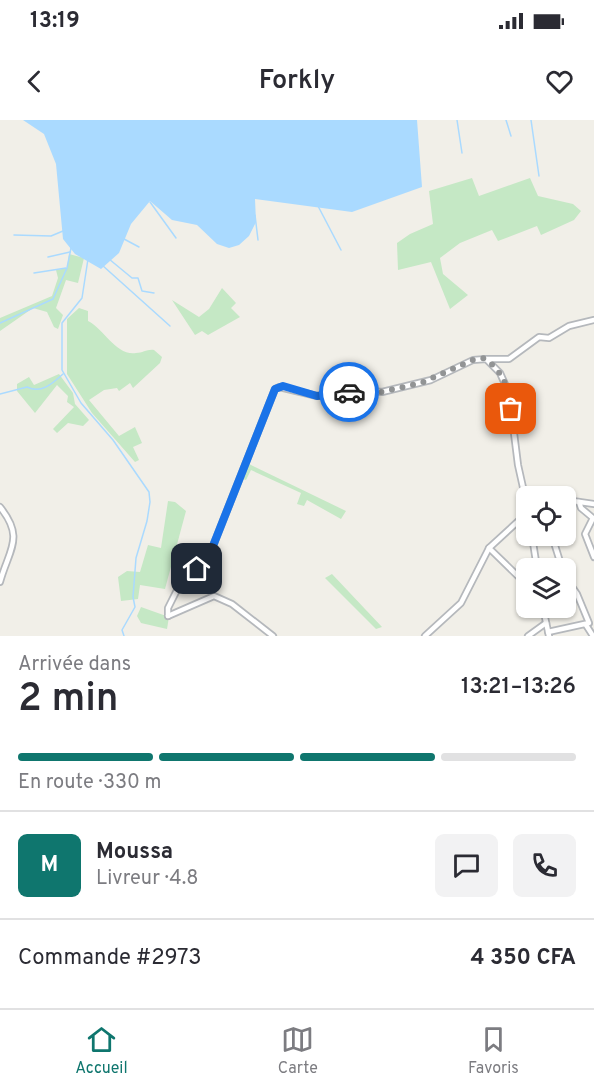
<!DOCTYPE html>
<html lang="fr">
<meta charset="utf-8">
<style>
:root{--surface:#fff;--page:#f2f2f3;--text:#2b2b33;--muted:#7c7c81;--line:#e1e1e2;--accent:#0f766e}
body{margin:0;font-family:Overpass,sans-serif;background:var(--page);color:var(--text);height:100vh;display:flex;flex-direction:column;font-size:22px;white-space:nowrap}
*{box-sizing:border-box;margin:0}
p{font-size:20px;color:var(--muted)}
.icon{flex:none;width:33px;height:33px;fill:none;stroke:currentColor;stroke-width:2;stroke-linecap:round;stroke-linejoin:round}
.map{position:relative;height:516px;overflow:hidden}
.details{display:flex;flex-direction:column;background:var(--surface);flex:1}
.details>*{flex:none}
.buttons{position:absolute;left:516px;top:366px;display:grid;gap:12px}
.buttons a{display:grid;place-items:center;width:60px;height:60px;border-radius:9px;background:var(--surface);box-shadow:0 2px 4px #0004;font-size:30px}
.pin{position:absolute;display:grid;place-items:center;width:51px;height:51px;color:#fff;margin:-26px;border-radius:12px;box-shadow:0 3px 9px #0006}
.courier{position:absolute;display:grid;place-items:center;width:60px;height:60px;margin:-30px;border:4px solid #1a73e8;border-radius:50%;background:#fff;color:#222;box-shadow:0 2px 8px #0007}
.overview em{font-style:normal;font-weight:600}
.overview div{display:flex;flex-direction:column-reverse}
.overview{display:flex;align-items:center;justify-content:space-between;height:102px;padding:0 18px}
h1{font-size:39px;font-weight:600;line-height:45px}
.bar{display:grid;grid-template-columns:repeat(4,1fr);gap:9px 6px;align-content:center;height:72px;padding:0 18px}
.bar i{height:8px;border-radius:4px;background:var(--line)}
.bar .current{background:var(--accent)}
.bar p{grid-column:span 4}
.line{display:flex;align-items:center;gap:15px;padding:0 18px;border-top:2px solid var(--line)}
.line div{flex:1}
.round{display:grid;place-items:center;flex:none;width:63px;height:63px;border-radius:9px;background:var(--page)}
.status{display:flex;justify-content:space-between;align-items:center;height:42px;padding:0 30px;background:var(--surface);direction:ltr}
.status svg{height:16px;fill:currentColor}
header{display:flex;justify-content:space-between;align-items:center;height:78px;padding:0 18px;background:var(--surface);font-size:27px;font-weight:600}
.tabs{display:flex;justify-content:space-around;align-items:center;height:84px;border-top:2px solid var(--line);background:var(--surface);font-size:16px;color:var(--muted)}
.tabs a{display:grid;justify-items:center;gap:3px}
.tabs .current{color:var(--accent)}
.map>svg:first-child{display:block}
.green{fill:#c5e8c5}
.water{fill:#aadaff}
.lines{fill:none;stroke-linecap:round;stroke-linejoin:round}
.stream{stroke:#aadaff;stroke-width:1.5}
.street-casing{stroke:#b5b8bc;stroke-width:8}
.street{stroke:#fff;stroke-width:4.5}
.done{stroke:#929495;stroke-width:6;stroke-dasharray:0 10.8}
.route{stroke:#1a73e8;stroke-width:8}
</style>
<div class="status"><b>13:19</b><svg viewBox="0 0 49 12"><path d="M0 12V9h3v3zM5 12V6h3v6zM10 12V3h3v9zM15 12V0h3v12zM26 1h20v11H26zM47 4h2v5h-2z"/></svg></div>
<header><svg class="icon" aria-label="back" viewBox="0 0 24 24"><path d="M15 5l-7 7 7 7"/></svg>Forkly<svg class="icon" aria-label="heart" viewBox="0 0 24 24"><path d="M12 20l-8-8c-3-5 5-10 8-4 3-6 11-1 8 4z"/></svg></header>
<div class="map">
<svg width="594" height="516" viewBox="0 0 594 516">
<rect width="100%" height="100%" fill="#f1efe8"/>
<g class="green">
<polygon points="472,58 479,76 530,58 538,76 573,84 581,91 574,100 541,115 537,106 498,121 492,110 460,123 440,138 443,154 468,175 450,189 431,142 398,150 397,123 410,114 433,104 429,71"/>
<polygon points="69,134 84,138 78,163 66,160 56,188 63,195 58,209 54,207 47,192 33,188 0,211 0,198 52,176 58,158 56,150 67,148"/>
<polygon points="222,168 236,183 231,188 240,197 208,215 202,211 195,215 172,180 199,197 209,189"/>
<path d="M79 188 88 191V201C104 209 116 236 136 233 143 233 147 229 154 230L162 237 160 243 133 268 130 263 119 271 117 268 104 270 89 280 119 316 135 307 142 323 133 327 139 340 135 342 92 293 67 254V199Z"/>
<polygon points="59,254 73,273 75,284 89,300 83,306 68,303 57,313 53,309 74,287 67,282 68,276 57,265 35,293 17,271 17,264 29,257 34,265"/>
<polygon points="249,344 346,391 341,399 307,380 304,386 297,384 301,373 251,350 246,360 243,359"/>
<polygon points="168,381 175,382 186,391 165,469 140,465 138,479 121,481 118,457 127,451 140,452 148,425 161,428"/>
<polygon points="332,454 382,507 376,509 325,458"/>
<polygon points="141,487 169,497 167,509 141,503 137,496"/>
</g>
<polygon class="water" points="23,0 417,0 422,67 352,92 255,79 256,102 249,116 239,125 229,128 217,124 197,105 172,100 150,81 131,104 119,133 101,149 75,134 63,119 56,44 44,14"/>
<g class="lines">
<g class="stream">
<polyline points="457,0 462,33"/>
<polyline points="506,0 511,16"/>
<polyline points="531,0 539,56"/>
<polyline points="150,82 176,118"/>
<polyline points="318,86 341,130"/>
<polyline points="255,95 258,120"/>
<polyline points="14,115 51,116 63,111"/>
<polyline points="124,119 139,127"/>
<polyline points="48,137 70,132"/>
<polyline points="88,139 82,178 62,203 62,250 81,283 113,320 149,372 150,382 147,401 136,438 133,477 135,487 122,510 124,516"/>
<polyline points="109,139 132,158 138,158 142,171 154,173"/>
<polyline points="102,145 170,206"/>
<polyline points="34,153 66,148"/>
<polyline points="0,203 53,179 67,148 71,128"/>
<path d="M0 274 27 267C41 274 52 264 63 254"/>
</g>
<defs>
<g id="street">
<polyline points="486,239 509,239 539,217 549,218 569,206 594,200"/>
<polyline points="566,380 594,384"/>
<polyline points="579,382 581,388 593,398 585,414 594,437"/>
<path d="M0 387C25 418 9 429 0 462"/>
<polyline points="532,416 537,448"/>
<polyline points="552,416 562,448"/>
<polyline points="489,428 526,464"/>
<polyline points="543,488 549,516"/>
<polyline points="168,496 168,488 176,472 213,426 275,269 279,267 317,276 365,270 382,272 431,260 473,240 486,239 500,253 509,273 518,345 526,381"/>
<polyline points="168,496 214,476 232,484 273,516"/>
<polyline points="586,505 593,516"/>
<polyline points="548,512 589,503 577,474 566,458"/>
<polyline points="425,516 461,483 489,428 526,394"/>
<polyline points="528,516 546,503"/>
</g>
</defs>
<use href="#street" class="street-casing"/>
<use href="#street" class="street"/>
</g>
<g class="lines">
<path class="done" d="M349 272H381L421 263 473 240 483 238C502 249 509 268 511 289"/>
<polyline class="route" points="197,449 213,426 275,269 283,266 317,276 349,272"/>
</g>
</svg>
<div class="buttons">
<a><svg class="icon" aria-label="locate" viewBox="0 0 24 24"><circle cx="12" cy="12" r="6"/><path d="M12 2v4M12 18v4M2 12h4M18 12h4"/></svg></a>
<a><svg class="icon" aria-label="layers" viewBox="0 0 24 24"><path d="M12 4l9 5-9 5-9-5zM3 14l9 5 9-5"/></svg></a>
</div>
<div class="pin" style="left:511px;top:289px;background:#ea580c"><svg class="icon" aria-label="bag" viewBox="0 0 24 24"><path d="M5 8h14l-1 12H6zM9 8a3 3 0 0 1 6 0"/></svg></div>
<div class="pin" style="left:197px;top:449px;background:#1f2937"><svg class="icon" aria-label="home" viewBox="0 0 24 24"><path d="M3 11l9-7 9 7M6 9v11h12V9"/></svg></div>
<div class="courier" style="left:349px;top:272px"><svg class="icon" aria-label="car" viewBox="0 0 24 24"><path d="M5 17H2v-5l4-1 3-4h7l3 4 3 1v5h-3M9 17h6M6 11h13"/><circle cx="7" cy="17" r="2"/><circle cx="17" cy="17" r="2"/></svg></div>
</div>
<section class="details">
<div class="overview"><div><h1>2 min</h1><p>Arrivée dans</p></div><em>13:21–13:26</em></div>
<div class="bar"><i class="current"></i><i class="current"></i><i class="current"></i><i></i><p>En route · 330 m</p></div>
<div class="line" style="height:108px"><b class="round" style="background:var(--accent);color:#fff">M</b><div><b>Moussa</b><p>Livreur · 4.8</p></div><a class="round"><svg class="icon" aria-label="chat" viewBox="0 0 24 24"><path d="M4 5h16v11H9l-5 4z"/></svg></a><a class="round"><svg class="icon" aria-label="phone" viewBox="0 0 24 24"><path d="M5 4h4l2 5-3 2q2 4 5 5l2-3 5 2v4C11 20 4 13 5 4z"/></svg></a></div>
<div class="line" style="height:78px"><div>Commande #2973</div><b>4 350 CFA</b></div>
</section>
<nav class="tabs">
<a class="current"><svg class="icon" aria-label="home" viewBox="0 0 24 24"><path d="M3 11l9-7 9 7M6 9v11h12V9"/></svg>Accueil</a>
<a><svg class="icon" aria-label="map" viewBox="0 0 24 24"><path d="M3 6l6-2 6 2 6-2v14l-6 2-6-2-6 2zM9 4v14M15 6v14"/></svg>Carte</a>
<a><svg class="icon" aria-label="saved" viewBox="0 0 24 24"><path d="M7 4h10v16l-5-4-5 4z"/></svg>Favoris</a>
</nav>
